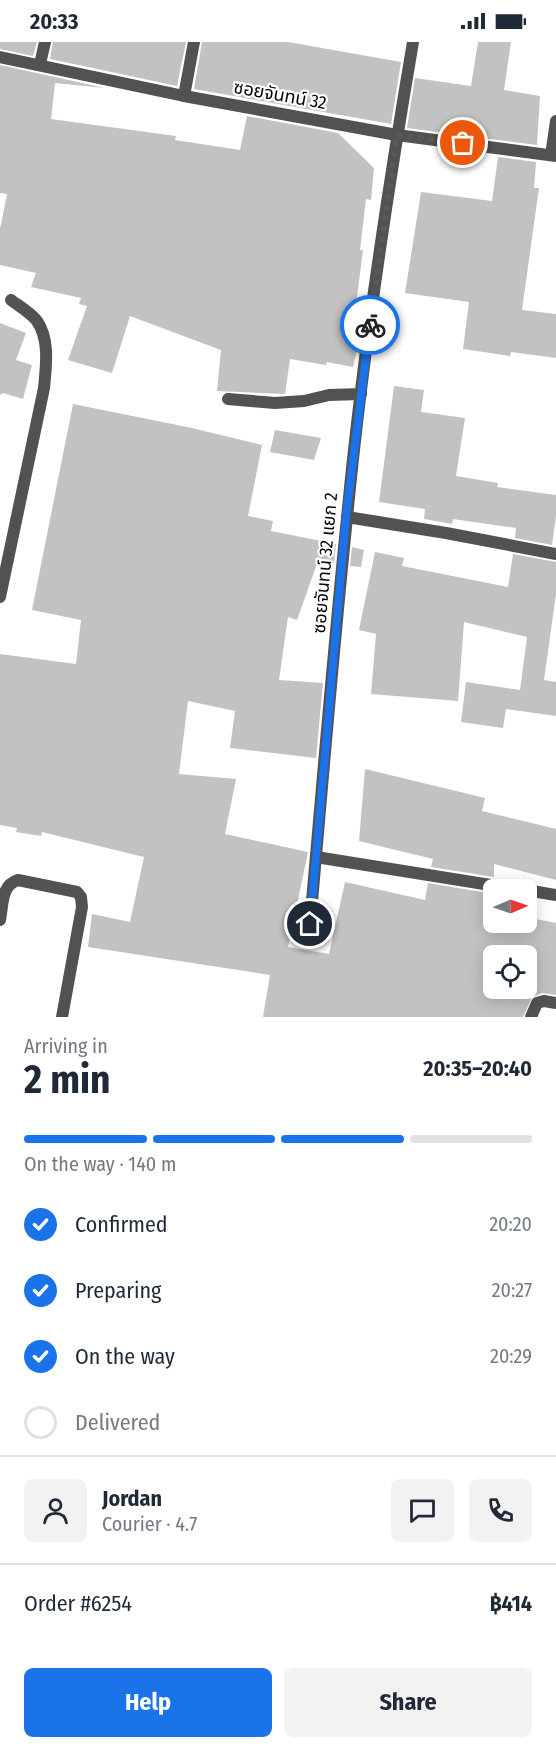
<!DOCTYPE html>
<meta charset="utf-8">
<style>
:root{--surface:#fff;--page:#f2f2f3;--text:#1f2937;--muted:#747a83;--line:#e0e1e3;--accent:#1a73e8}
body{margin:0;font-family:"Fira Sans Condensed","Noto Sans Thai",sans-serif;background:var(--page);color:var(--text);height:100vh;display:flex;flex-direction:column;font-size:22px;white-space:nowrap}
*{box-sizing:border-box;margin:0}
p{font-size:20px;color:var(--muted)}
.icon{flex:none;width:33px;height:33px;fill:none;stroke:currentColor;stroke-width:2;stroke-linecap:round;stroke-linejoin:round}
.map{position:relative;height:975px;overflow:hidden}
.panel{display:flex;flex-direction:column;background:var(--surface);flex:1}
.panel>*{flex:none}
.needle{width:39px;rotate:88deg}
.buttons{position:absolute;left:483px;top:837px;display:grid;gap:12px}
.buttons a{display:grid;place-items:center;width:54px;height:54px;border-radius:9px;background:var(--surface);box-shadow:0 3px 15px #0003;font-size:30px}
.pin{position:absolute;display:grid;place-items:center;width:51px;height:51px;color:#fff;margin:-26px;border:3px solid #fff;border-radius:50%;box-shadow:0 2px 6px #0007}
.courier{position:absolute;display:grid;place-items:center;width:60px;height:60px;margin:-30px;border:4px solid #1a73e8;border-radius:50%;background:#fff;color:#222;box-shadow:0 2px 8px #0007}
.summary em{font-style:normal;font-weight:700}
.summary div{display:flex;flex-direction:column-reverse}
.summary{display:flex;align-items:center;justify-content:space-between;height:102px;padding:0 24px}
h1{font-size:39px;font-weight:700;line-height:45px}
.bar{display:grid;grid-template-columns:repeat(4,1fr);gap:9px 6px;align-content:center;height:72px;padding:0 24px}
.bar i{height:8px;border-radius:4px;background:var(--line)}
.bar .active{background:var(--accent)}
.bar p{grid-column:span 4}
.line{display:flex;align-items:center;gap:15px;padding:0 24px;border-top:2px solid var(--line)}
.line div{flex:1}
.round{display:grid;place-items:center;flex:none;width:63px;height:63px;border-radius:9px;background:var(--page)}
ol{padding:0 24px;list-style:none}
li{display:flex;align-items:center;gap:18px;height:66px}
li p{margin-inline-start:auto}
li .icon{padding:6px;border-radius:50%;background:var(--accent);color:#fff;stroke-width:4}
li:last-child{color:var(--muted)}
li i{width:33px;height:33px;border:3px solid var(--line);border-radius:50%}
.cta{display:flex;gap:12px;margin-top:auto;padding:12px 24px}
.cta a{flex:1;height:69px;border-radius:9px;background:var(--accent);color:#fff;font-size:24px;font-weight:700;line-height:69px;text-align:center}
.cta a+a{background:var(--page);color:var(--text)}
.status{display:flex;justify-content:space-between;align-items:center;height:42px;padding:0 30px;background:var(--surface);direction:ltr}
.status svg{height:16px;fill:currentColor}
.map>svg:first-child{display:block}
.building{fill:#c2c2c2;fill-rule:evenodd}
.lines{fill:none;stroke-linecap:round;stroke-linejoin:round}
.service{stroke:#525252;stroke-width:12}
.minor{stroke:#525252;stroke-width:12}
.done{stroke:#595959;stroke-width:6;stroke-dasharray:0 10.8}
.route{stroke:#1a73e8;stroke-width:8}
.labels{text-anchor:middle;stroke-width:4.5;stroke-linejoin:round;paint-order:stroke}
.street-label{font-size:18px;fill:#000;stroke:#fff}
</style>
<div class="status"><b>20:33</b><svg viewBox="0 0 49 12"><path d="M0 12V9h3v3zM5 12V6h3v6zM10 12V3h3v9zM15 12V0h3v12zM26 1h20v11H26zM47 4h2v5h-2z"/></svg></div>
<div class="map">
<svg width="556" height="975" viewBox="0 0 556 975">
<rect width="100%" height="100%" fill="#fff"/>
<g class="building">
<polygon points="0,0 37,0 33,14 0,7"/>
<polygon points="53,0 186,0 177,44 50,17"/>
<polygon points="202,0 288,0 401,20 391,82 194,47"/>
<polygon points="478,0 511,0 504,48 540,54 537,103 407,86 415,36 471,44"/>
<polygon points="0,23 105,46 55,41 51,77 176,94 175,98 240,108 247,74 338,91 374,126 371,158 366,157 360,208 363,208 351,302 358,303 353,325 327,320 326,323 290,317 285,352 217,349 221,308 130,274 112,331 68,318 87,264 79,262 81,256 31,245 36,231 0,223 0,187 7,152 0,151"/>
<polygon points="498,115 536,120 534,146 539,146 522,268 556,272 556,316 511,310 510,314 463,307 469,260 405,251 421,150 492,159"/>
<polygon points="0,281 26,291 16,318 32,323 23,357 3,351 0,353"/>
<polygon points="394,344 424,348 421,370 465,376 456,434 498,441 497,445 556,453 556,474 552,503 515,496 516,486 453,477 452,482 424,477 425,467 379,460"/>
<path d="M73 362 192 386 262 403 248 474 273 479 271 489 336 502 334 521 318 519 297 578 288 575 279 638 323 641 316 716 230 706 235 669 188 659 179 732 236 737 225 792 308 810 288 905 329 912 345 840 425 858 428 841 494 852V880H526V875L556 881V953L542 951 532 955 523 975H263L270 933 88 905 92 872 130 880 144 815 42 790 41 794 16 790 17 786 0 783V612L76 622 81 578 32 568ZM494 914H526V946H494Z"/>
<polygon points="275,388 321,396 314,418 270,410"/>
<polygon points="352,505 364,508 361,525 350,524"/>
<polygon points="375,510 404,516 402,524 508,545 513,512 556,520 556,552 544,638 556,640 556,674 506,667 503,686 461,680 466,640 520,648 527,595 464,580 458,659 371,652 376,592 359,588"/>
<polygon points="365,727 485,756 482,769 556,787 556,838 494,822 494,835 431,825 433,817 359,799"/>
</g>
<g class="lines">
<g class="service">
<polyline points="551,113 556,79"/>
<polyline points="228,357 275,361 304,359 329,353 361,352"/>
<path d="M0 878C3 863 1 843 18 838L77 850 81 855 82 865 62 975"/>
</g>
<g class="minor">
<polyline points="0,15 184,54 397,93 556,114"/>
<polyline points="40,22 45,0"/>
<polyline points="184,54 194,0"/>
<polyline points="347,475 446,491 556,512"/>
<path d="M0 555 44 346C46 324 50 298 37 279 31 271 19 264 11 258"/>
<polyline points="316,815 522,848"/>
<polyline points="526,848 556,853"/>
<path d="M310 882C322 747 333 611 347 476 362 317 386 158 413 0"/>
<polyline points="531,975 537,961 544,959 556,961"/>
</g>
</g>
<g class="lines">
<polyline class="done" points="370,283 397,93 463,101"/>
<polyline class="route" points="310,882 346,475 370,283"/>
</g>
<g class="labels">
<g class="street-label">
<text transform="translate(280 53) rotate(10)" y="6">ซอยจันทน์ 32</text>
<text transform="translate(325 521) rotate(-85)" y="6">ซอยจันทน์ 32 แยก 2</text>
</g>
</g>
</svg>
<div class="buttons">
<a><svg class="needle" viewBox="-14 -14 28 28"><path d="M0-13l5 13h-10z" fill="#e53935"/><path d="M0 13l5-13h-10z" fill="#747a83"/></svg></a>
<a><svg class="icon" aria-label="locate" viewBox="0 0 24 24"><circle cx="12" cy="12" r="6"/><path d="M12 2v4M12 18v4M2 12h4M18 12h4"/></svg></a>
</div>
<div class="pin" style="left:463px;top:101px;background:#ea580c"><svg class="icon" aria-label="bag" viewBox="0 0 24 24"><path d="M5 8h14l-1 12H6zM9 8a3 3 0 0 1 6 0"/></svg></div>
<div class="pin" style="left:310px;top:882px;background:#1f2937"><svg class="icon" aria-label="home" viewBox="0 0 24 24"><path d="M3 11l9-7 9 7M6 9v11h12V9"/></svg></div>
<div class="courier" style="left:370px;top:283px"><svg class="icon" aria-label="bike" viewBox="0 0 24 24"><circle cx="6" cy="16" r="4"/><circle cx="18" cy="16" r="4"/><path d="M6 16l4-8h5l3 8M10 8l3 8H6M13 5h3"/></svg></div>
</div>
<section class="panel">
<div class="summary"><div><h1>2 min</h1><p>Arriving in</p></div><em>20:35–20:40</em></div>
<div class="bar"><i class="active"></i><i class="active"></i><i class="active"></i><i></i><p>On the way · 140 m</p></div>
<ol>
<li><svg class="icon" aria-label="check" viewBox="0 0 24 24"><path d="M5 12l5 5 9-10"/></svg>Confirmed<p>20:20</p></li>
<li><svg class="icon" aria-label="check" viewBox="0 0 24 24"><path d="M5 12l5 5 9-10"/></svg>Preparing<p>20:27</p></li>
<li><svg class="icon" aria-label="check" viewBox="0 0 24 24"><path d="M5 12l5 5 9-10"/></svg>On the way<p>20:29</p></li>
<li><i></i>Delivered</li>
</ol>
<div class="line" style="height:108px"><a class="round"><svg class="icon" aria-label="person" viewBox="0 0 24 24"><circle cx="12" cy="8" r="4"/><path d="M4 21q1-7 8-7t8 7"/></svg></a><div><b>Jordan</b><p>Courier · 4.7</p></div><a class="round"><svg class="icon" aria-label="chat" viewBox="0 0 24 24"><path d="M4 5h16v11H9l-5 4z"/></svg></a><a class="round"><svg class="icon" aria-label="phone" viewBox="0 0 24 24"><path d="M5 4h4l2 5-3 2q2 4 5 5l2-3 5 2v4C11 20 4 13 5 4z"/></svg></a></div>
<div class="line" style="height:78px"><div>Order #6254</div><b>฿414</b></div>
<div class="cta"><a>Help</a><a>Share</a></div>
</section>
